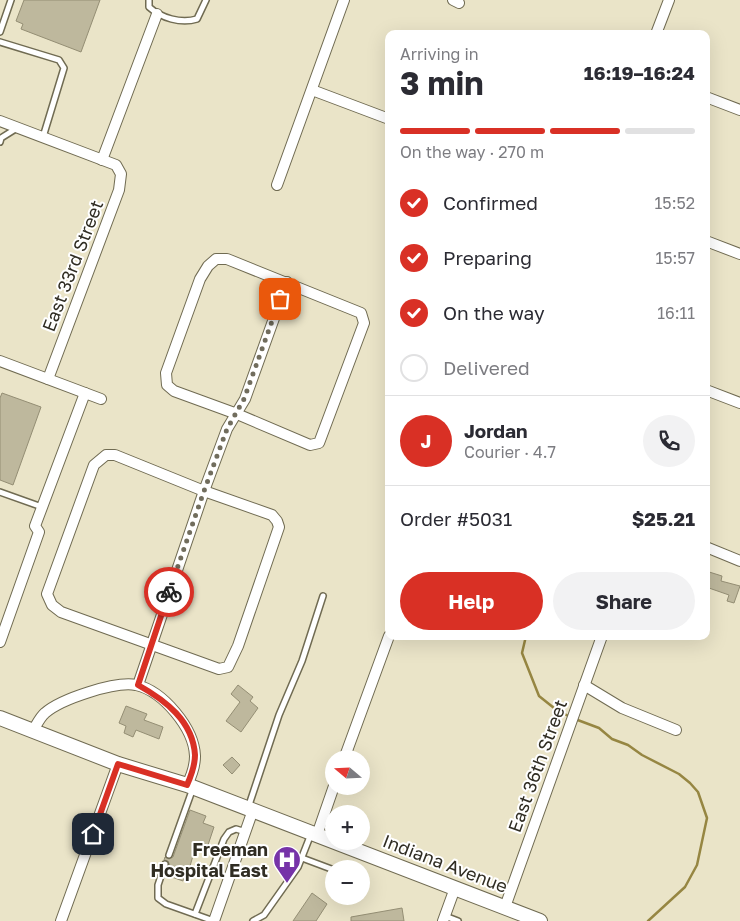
<!DOCTYPE html>
<meta charset="utf-8">
<style>
:root{--surface:#fff;--page:#f2f2f3;--text:#2b2b33;--muted:#7c7c81;--line:#e1e1e2;--accent:#d93025}
body{margin:0;font-family:"Golos Text",sans-serif;background:var(--page);color:var(--text);height:100vh;display:flex;flex-direction:column;font-size:19px;white-space:nowrap}
*{box-sizing:border-box;margin:0}
p{font-size:16px;color:var(--muted)}
.icon{flex:none;width:28px;height:28px;fill:none;stroke:currentColor;stroke-width:2;stroke-linecap:round;stroke-linejoin:round}
.map{position:relative;flex:1;overflow:hidden}
.side{position:absolute;left:385px;top:30px;width:325px;height:610px;display:flex;flex-direction:column;background:var(--surface);border-radius:10px;box-shadow:0 5px 20px #0002}
.side>*{flex:none}
.needle{width:32px;rotate:289deg}
.buttons{position:absolute;left:325px;top:750px;display:grid;gap:10px}
.buttons a{display:grid;place-items:center;width:45px;height:45px;border-radius:50%;background:var(--surface);box-shadow:0 5px 20px #0002;font-size:25px}
.pin{position:absolute;display:grid;place-items:center;width:42px;height:42px;color:#fff;margin:-21px;border-radius:10px;box-shadow:0 2px 8px #0006}
.courier{position:absolute;display:grid;place-items:center;width:50px;height:50px;margin:-25px;border:4px solid #d93025;border-radius:50%;background:#fff;color:#222;box-shadow:0 1px 6px #0007}
.head em{font-style:normal;font-weight:700}
.head div{display:flex;flex-direction:column-reverse}
.head{display:flex;align-items:center;justify-content:space-between;height:85px;padding:0 15px}
h1{font-size:32px;font-weight:700;line-height:38px}
.bar{display:grid;grid-template-columns:repeat(4,1fr);gap:8px 5px;align-content:center;height:60px;padding:0 15px}
.bar i{height:6px;border-radius:4px;background:var(--line)}
.bar .current{background:var(--accent)}
.bar p{grid-column:span 4}
.line{display:flex;align-items:center;gap:12px;padding:0 15px;border-top:1px solid var(--line)}
.line div{flex:1}
.round{display:grid;place-items:center;flex:none;width:52px;height:52px;border-radius:26px;background:var(--page)}
ol{padding:0 15px;list-style:none}
li{display:flex;align-items:center;gap:15px;height:55px}
li p{margin-inline-start:auto}
li .icon{padding:5px;border-radius:50%;background:var(--accent);color:#fff;stroke-width:4}
li:last-child{color:var(--muted)}
li i{width:28px;height:28px;border:2px solid var(--line);border-radius:50%}
.primary-button{display:flex;gap:10px;margin-top:auto;padding:10px 15px}
.primary-button a{flex:1;height:58px;border-radius:30px;background:var(--accent);color:#fff;font-size:20px;font-weight:700;line-height:58px;text-align:center}
.primary-button a+a{background:var(--page);color:var(--text)}
.map>svg:first-child{display:block}
.lines{fill:none;stroke-linecap:round;stroke-linejoin:round}
.stream{stroke:#968642;stroke-width:2.5}
.building{fill:#beb89d;stroke:#948e74}
.service-casing{stroke:#706b52;stroke-width:8}
.minor-casing{stroke:#706b52;stroke-width:12}
.tertiary-casing{stroke:#706b52;stroke-width:16}
.service{stroke:#fff;stroke-width:5}
.minor{stroke:#fff;stroke-width:10}
.tertiary{stroke:#fff;stroke-width:14}
.done{stroke:#716d5d;stroke-width:5;stroke-dasharray:0 9}
.route{stroke:#d93025;stroke-width:6}
.labels{text-anchor:middle;stroke-width:4;stroke-linejoin:round;paint-order:stroke}
.street-label{font-size:18px;fill:#302d23;stroke:#fff}
.poi-label{font-size:18px;font-weight:bold;fill:#302d23;stroke:#fff;text-anchor:end}
</style>
<div class="map">
<svg width="740" height="921" viewBox="0 0 740 921">
<rect width="100%" height="100%" fill="#eae4c8"/>
<g class="lines">
<g class="stream">
<polyline points="526,636 522,653 539,696 554,708 570,717"/>
<polyline points="575,719 599,728 612,739 628,745 642,755 679,774 690,783 698,792 707,818 697,865 685,887 648,921"/>
</g>
</g>
<g class="building">
<polygon points="24,0 100,0 81,52 21,29 23,24 16,21"/>
<polygon points="2,393 41,407 13,485 0,480 0,398"/>
<polygon points="706,571 722,576 721,581 740,586 734,603 727,601 729,595 706,587"/>
<polygon points="238,685 253,697 250,701 258,708 241,732 226,721 240,702 231,694"/>
<polygon points="126,706 147,714 144,720 163,727 159,739 136,730 133,737 124,733 126,726 119,723"/>
<polygon points="232,757 240,765 232,774 223,765"/>
<polygon points="190,810 206,816 203,823 214,827 208,845 197,842 188,873 186,872 183,881 166,875 170,866 168,861 164,860 165,857 169,859 173,857"/>
<polygon points="312,893 327,904 316,921 293,921"/>
<polygon points="402,908 404,921 351,921 351,917"/>
</g>
<g class="lines">
<defs>
<g id="service">
<path d="M149 0V7C161 18 181 24 197 19L206 0"/>
<polyline points="0,32 11,0"/>
<polyline points="0,42 59,60 64,68 43,137"/>
<polyline points="0,142 1,138 17,128"/>
<polyline points="0,492 42,507"/>
<polyline points="248,808 279,715 302,661 323,596"/>
<polyline points="169,855 193,788"/>
<polyline points="302,858 334,870"/>
<polyline points="165,864 158,885 158,898 166,904 214,921"/>
<polyline points="361,881 362,881"/>
<polyline points="195,914 224,839 229,832 236,829 246,832"/>
<polyline points="445,916 458,921"/>
<polyline points="253,921 264,915 298,867 311,834"/>
</g>
<g id="minor">
<polyline points="453,0 459,3"/>
<polyline points="656,34 669,0"/>
<polyline points="312,90 389,119"/>
<polyline points="706,97 740,110"/>
<polyline points="0,121 116,165 121,174 119,190 48,379"/>
<polyline points="102,160 157,14"/>
<polyline points="277,185 344,0"/>
<polyline points="706,241 740,254"/>
<polygon points="216,259 227,259 361,313 364,323 319,443 310,445 237,414 174,391 167,385 166,373 200,279 208,266"/>
<polyline points="0,361 101,399"/>
<polyline points="706,390 740,403"/>
<polygon points="106,455 115,455 204,491 272,515 277,521 279,527 238,646 228,667 219,669 61,612 52,605 47,594 94,465"/>
<polyline points="706,547 740,561"/>
<polyline points="0,642 39,532 35,526 85,393"/>
<polyline points="138,685 204,491 227,429 245,399 287,282"/>
<polyline points="584,685 622,708 676,730"/>
<path d="M32 732C36 726 40 717 45 713 61 699 115 681 136 685 163 691 194 728 195 756 195 765 191 777 187 785"/>
<polyline points="344,759 389,636"/>
<polyline points="317,835 334,786"/>
<polyline points="505,907 602,636"/>
<polyline points="61,921 118,764"/>
<polyline points="214,921 253,810"/>
<polyline points="443,921 455,888"/>
</g>
<polyline id="tertiary" points="0,718 118,764 187,785 540,921"/>
</defs>
<use href="#service" class="service-casing"/>
<use href="#minor" class="minor-casing"/>
<use href="#tertiary" class="tertiary-casing"/>
<use href="#service" class="service"/>
<use href="#minor" class="minor"/>
<use href="#tertiary" class="tertiary"/>
</g>
<g class="lines">
<polyline class="done" points="169,592 204,491 227,429 244,399 280,299"/>
<path class="route" d="M93 834 118 764 187 785C191 776 195 765 195 755 193 721 165 700 138 685L169 592"/>
</g>
<defs>
<symbol id="hospital-pin" viewBox="-11 -11 22 30"><path d="M0 17L-7.5 6A9.5 9.5 0 1 1 7.5 6Z" fill="#7633a8" stroke="#fff"/><path d="M-5-5h3v3.5h4V-5h3V5h-3V1.5h-4V5h-3Z" fill="#fff"/></symbol>
</defs>
<g fill-rule="evenodd">
<use href="#hospital-pin" x="271" y="844" width="32" height="43"/>
</g>
<g class="labels">
<g class="street-label">
<text transform="translate(73 266) rotate(-69)" y="6">East 33rd Street</text>
<text transform="translate(538 766) rotate(-70)" y="6">East 36th Street</text>
<text transform="translate(445 864) rotate(21)" y="6">Indiana Avenue</text>
</g>
<g class="poi-label">
<text x="268" y="856">Freeman<tspan x="268" dy="21">Hospital East</tspan></text>
</g>
</g>
</svg>
<div class="buttons">
<a><svg class="needle" viewBox="-14 -14 28 28"><path d="M0-13l5 13h-10z" fill="#e53935"/><path d="M0 13l5-13h-10z" fill="#7c7c81"/></svg></a>
<a>+</a>
<a>−</a>
</div>
<div class="pin" style="left:280px;top:299px;background:#ea580c"><svg class="icon" aria-label="bag" viewBox="0 0 24 24"><path d="M5 8h14l-1 12H6zM9 8a3 3 0 0 1 6 0"/></svg></div>
<div class="pin" style="left:93px;top:834px;background:#1f2937"><svg class="icon" aria-label="home" viewBox="0 0 24 24"><path d="M3 11l9-7 9 7M6 9v11h12V9"/></svg></div>
<div class="courier" style="left:169px;top:592px"><svg class="icon" aria-label="bike" viewBox="0 0 24 24"><circle cx="6" cy="16" r="4"/><circle cx="18" cy="16" r="4"/><path d="M6 16l4-8h5l3 8M10 8l3 8H6M13 5h3"/></svg></div>
<section class="side">
<div class="head"><div><h1>3 min</h1><p>Arriving in</p></div><em>16:19–16:24</em></div>
<div class="bar"><i class="current"></i><i class="current"></i><i class="current"></i><i></i><p>On the way · 270 m</p></div>
<ol>
<li><svg class="icon" aria-label="check" viewBox="0 0 24 24"><path d="M5 12l5 5 9-10"/></svg>Confirmed<p>15:52</p></li>
<li><svg class="icon" aria-label="check" viewBox="0 0 24 24"><path d="M5 12l5 5 9-10"/></svg>Preparing<p>15:57</p></li>
<li><svg class="icon" aria-label="check" viewBox="0 0 24 24"><path d="M5 12l5 5 9-10"/></svg>On the way<p>16:11</p></li>
<li><i></i>Delivered</li>
</ol>
<div class="line" style="height:90px"><b class="round" style="background:var(--accent);color:#fff">J</b><div><b>Jordan</b><p>Courier · 4.7</p></div><a class="round"><svg class="icon" aria-label="phone" viewBox="0 0 24 24"><path d="M5 4h4l2 5-3 2q2 4 5 5l2-3 5 2v4C11 20 4 13 5 4z"/></svg></a></div>
<div class="line" style="height:65px"><div>Order #5031</div><b>$25.21</b></div>
<div class="primary-button"><a>Help</a><a>Share</a></div>
</section>
</div>
